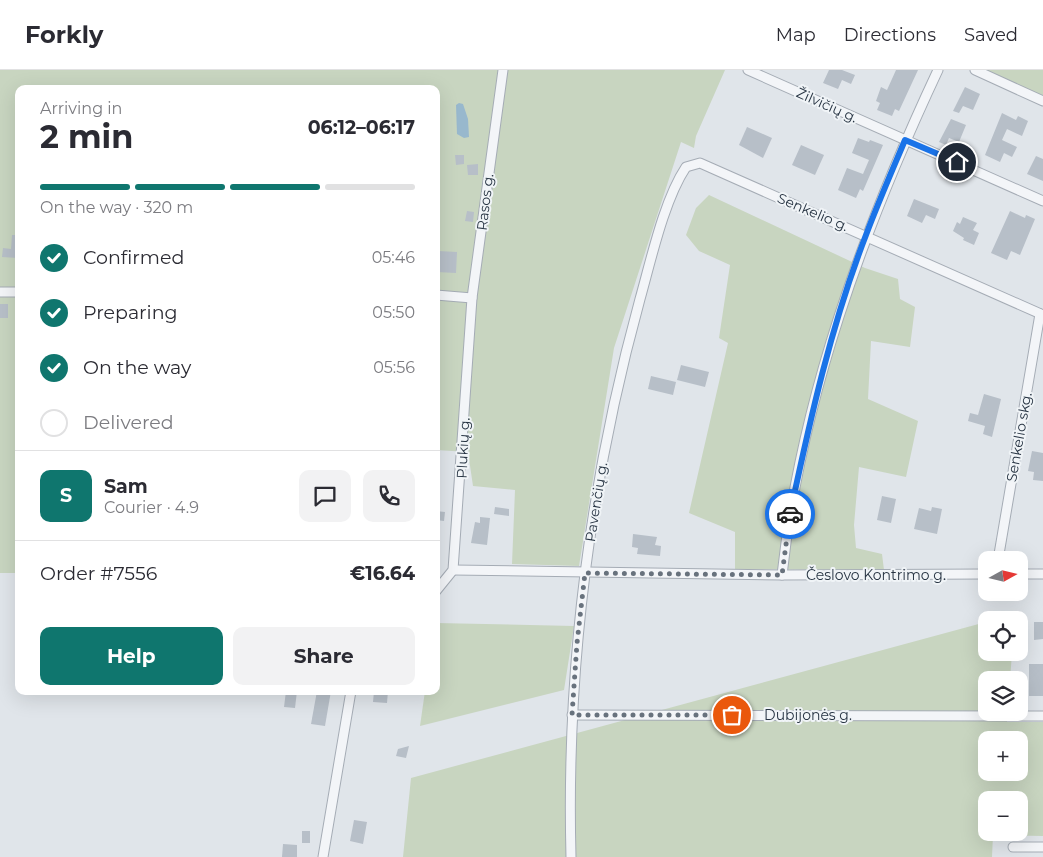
<!DOCTYPE html>
<meta charset="utf-8">
<style>
:root{--surface:#fff;--page:#f2f2f3;--text:#2b2b33;--muted:#7c7c81;--line:#e1e1e2;--accent:#0f766e}
body{margin:0;font-family:Montserrat,sans-serif;background:var(--page);color:var(--text);height:100vh;display:flex;flex-direction:column;font-size:19px;white-space:nowrap}
*{box-sizing:border-box;margin:0}
p{font-size:16px;color:var(--muted)}
.icon{flex:none;width:28px;height:28px;fill:none;stroke:currentColor;stroke-width:2;stroke-linecap:round;stroke-linejoin:round}
.map{position:relative;flex:1;overflow:hidden}
.side{position:absolute;left:15px;top:15px;width:425px;height:610px;display:flex;flex-direction:column;background:var(--surface);border-radius:10px;box-shadow:0 5px 20px #0002}
.side>*{flex:none}
.needle{width:32px;rotate:82deg}
.tools{position:absolute;left:978px;top:481px;display:grid;gap:10px}
.tools a{display:grid;place-items:center;width:50px;height:50px;border-radius:10px;background:var(--surface);box-shadow:0 5px 20px #0002;font-size:25px}
.pin{position:absolute;display:grid;place-items:center;width:42px;height:42px;color:#fff;margin:-21px;border:2px solid #fff;border-radius:50%;box-shadow:0 1px 5px #0007}
.courier{position:absolute;display:grid;place-items:center;width:50px;height:50px;margin:-25px;border:4px solid #1a73e8;border-radius:50%;background:#fff;color:#222;box-shadow:0 1px 6px #0007}
.overview em{font-style:normal;font-weight:700}
.overview div{display:flex;flex-direction:column-reverse}
.overview{display:flex;align-items:center;justify-content:space-between;height:85px;padding:0 25px}
h1{font-size:32px;font-weight:700;line-height:38px}
.bar{display:grid;grid-template-columns:repeat(4,1fr);gap:8px 5px;align-content:center;height:60px;padding:0 25px}
.bar i{height:6px;border-radius:4px;background:var(--line)}
.bar .current{background:var(--accent)}
.bar p{grid-column:span 4}
.line{display:flex;align-items:center;gap:12px;padding:0 25px;border-top:1px solid var(--line)}
.line div{flex:1}
.round{display:grid;place-items:center;flex:none;width:52px;height:52px;border-radius:10px;background:var(--page)}
ol{padding:0 25px;list-style:none}
li{display:flex;align-items:center;gap:15px;height:55px}
li p{margin-inline-start:auto}
li .icon{padding:5px;border-radius:50%;background:var(--accent);color:#fff;stroke-width:4}
li:last-child{color:var(--muted)}
li i{width:28px;height:28px;border:2px solid var(--line);border-radius:50%}
.cta{display:flex;gap:10px;margin-top:auto;padding:10px 25px}
.cta a{flex:1;height:58px;border-radius:10px;background:var(--accent);color:#fff;font-size:20px;font-weight:700;line-height:58px;text-align:center}
.cta a+a{background:var(--page);color:var(--text)}
header{display:flex;align-items:center;gap:30px;box-sizing:border-box;height:70px;padding:0 25px;background:var(--surface);border-bottom:1px solid var(--line)}
header strong{font-size:24px}
nav{display:flex;gap:28px;margin-inline-start:auto;font-size:18px}
.map>svg:first-child{display:block}
.green{fill:#c8d5c0;fill-rule:evenodd}
.water{fill:#98b8cd}
.building{fill:#b7bfc8}
.lines{fill:none;stroke-linecap:round;stroke-linejoin:round}
.minor-casing{stroke:#a5acb5;stroke-width:11}
.minor{stroke:#f3f5f8;stroke-width:9}
.done{stroke:#68727d;stroke-width:5;stroke-dasharray:0 9}
.route{stroke:#1a73e8;stroke-width:6}
.labels{text-anchor:middle;stroke-width:4;stroke-linejoin:round;paint-order:stroke}
.street-label{font-size:14px;fill:#273443;stroke:#f0f4f7}
</style>
<header>
<strong>Forkly</strong>
<nav><a>Map</a><a>Directions</a><a>Saved</a></nav>
</header>
<div class="map">
<svg width="1043" height="787" viewBox="0 0 1043 787">
<rect width="100%" height="100%" fill="#e0e5ea"/>
<g class="green">
<polygon points="0,0 725,0 696,66 694,78 681,72 614,278 579,496 512,494 515,420 473,416 468,382 436,380 436,19 19,19 19,503 0,503"/>
<polygon points="986,0 1043,0 1043,26"/>
<polygon points="709,125 865,198 898,209 900,229 915,237 910,277 871,271 868,329 918,351 906,407 859,397 854,455 856,478 882,484 884,500 735,499 735,462 689,443 728,273 719,268 730,195 699,181 686,165 696,138"/>
<path d="M986 552V582L1012 583 1010 610H986V642L1007 643V652H1043V766L993 765 992 787H403L411 708ZM986 670H1019V702H986ZM986 730H1019V762H986Z"/>
<polygon points="436,553 574,556 564,620 420,656 425,621 436,621"/>
</g>
<polygon class="water" points="459,33 463,34 468,49 469,67 464,68 457,64 456,35"/>
<g class="building">
<polygon points="829,0 842,0 855,5 851,14 842,10 838,19 823,13"/>
<polygon points="896,0 918,0 899,41 895,39 892,46 877,40 880,33 876,31 881,17 887,20"/>
<polygon points="965,17 980,24 973,40 963,36 959,43 953,41"/>
<polygon points="1002,43 1016,50 1018,46 1028,51 1022,66 1007,59 1002,70 1017,77 1012,87 1004,83 1000,92 985,85"/>
<polygon points="951,49 966,55 959,72 949,68 946,75 939,72"/>
<polygon points="747,57 772,68 763,88 739,75"/>
<polygon points="858,68 869,72 870,70 883,75 863,121 860,119 856,128 838,120 847,98 863,104 869,90 852,83"/>
<polygon points="801,75 824,85 815,105 792,95"/>
<polygon points="455,85 464,85 464,94 456,95"/>
<polygon points="1036,86 1043,89 1043,111 1027,104"/>
<polygon points="478,94 478,105 468,105 467,95"/>
<polygon points="914,129 939,139 935,149 926,145 922,153 907,146"/>
<polygon points="467,141 474,142 473,152 465,151"/>
<polygon points="1010,141 1025,148 1026,145 1035,149 1020,185 1011,181 1007,190 991,183"/>
<polygon points="963,147 977,153 973,160 979,163 974,175 963,170 964,168 953,161 957,152 960,154"/>
<polygon points="12,165 19,165 18,188 2,187 3,178 11,179"/>
<polygon points="438,181 457,182 456,203 437,202"/>
<rect x="0" y="234" width="8" height="14"/>
<polygon points="681,295 709,302 705,317 677,310"/>
<polygon points="651,306 676,312 673,325 648,319"/>
<polygon points="984,324 1001,329 992,367 983,364 985,356 968,351 970,343 978,345"/>
<polygon points="1032,381 1043,383 1043,411 1033,410 1034,402 1028,401"/>
<polygon points="882,426 896,429 891,453 877,450"/>
<polygon points="495,437 509,439 509,446 494,444"/>
<polygon points="932,437 942,439 937,464 914,459 919,438 931,441"/>
<polygon points="436,441 445,442 444,451 436,450"/>
<polygon points="480,447 490,448 487,475 471,473 475,452 480,453"/>
<polygon points="633,464 657,467 655,475 661,476 660,486 637,484 638,478 632,477"/>
<polygon points="1034,552 1043,552 1043,569 1034,570"/>
<rect x="1029" y="594" width="14" height="32"/>
<polygon points="286,621 297,621 295,638 284,637"/>
<polygon points="317,621 331,621 325,656 311,654"/>
<polygon points="374,621 388,621 387,633 373,632"/>
<polygon points="409,676 406,688 396,686 398,679"/>
<polygon points="354,750 367,752 363,774 350,771"/>
<rect x="302" y="761" width="8" height="12"/>
<polygon points="283,774 297,775 297,787 282,787"/>
</g>
<g class="lines">
<defs>
<g id="minor">
<polyline points="748,0 1043,131"/>
<polyline points="975,0 1043,31"/>
<polyline points="0,222 19,222"/>
<polyline points="436,225 472,228 503,0"/>
<polyline points="998,490 1040,244"/>
<polyline points="453,500 782,505 986,504"/>
<polyline points="1019,504 1043,504"/>
<path d="M782 505C801 329 863 160 938 0"/>
<polyline points="436,521 453,500 472,228"/>
<polyline points="572,645 1043,646"/>
<polyline points="1013,777 1043,777"/>
<polyline points="323,787 351,621"/>
<path d="M571 787C566 598 590 411 640 229 651 190 664 130 686 97L700 93 1043 245"/>
</g>
</defs>
<use href="#minor" class="minor-casing"/>
<use href="#minor" class="minor"/>
</g>
<g class="lines">
<polyline class="done" points="732,645 572,645 577,573 585,503 782,505 790,444"/>
<path class="route" d="M790 444C810 350 831 255 866 165 878 133 892 101 905 70L957 92"/>
</g>
<g class="labels">
<g class="street-label">
<text transform="translate(827 35) rotate(24)" y="5">Žilvičių g.</text>
<text transform="translate(485 132) rotate(-83)" y="5">Rasos g.</text>
<text transform="translate(813 142) rotate(23)" y="5">Senkelio g.</text>
<text transform="translate(1019 367) rotate(-80)" y="5">Senkelio skg.</text>
<text transform="translate(463 378) rotate(-87)" y="5">Plukių g.</text>
<text transform="translate(596 432) rotate(-81)" y="5">Pavenčių g.</text>
<text x="876" y="510">Česlovo Kontrimo g.</text>
<text x="808" y="650">Dubijonės g.</text>
</g>
</g>
</svg>
<div class="tools">
<a><svg class="needle" viewBox="-14 -14 28 28"><path d="M0-13l5 13h-10z" fill="#e53935"/><path d="M0 13l5-13h-10z" fill="#7c7c81"/></svg></a>
<a><svg class="icon" aria-label="locate" viewBox="0 0 24 24"><circle cx="12" cy="12" r="6"/><path d="M12 2v4M12 18v4M2 12h4M18 12h4"/></svg></a>
<a><svg class="icon" aria-label="layers" viewBox="0 0 24 24"><path d="M12 4l9 5-9 5-9-5zM3 14l9 5 9-5"/></svg></a>
<a>+</a>
<a>−</a>
</div>
<div class="pin" style="left:732px;top:645px;background:#ea580c"><svg class="icon" aria-label="bag" viewBox="0 0 24 24"><path d="M5 8h14l-1 12H6zM9 8a3 3 0 0 1 6 0"/></svg></div>
<div class="pin" style="left:957px;top:92px;background:#1f2937"><svg class="icon" aria-label="home" viewBox="0 0 24 24"><path d="M3 11l9-7 9 7M6 9v11h12V9"/></svg></div>
<div class="courier" style="left:790px;top:444px"><svg class="icon" aria-label="car" viewBox="0 0 24 24"><path d="M5 17H2v-5l4-1 3-4h7l3 4 3 1v5h-3M9 17h6M6 11h13"/><circle cx="7" cy="17" r="2"/><circle cx="17" cy="17" r="2"/></svg></div>
<section class="side">
<div class="overview"><div><h1>2 min</h1><p>Arriving in</p></div><em>06:12–06:17</em></div>
<div class="bar"><i class="current"></i><i class="current"></i><i class="current"></i><i></i><p>On the way · 320 m</p></div>
<ol>
<li><svg class="icon" aria-label="check" viewBox="0 0 24 24"><path d="M5 12l5 5 9-10"/></svg>Confirmed<p>05:46</p></li>
<li><svg class="icon" aria-label="check" viewBox="0 0 24 24"><path d="M5 12l5 5 9-10"/></svg>Preparing<p>05:50</p></li>
<li><svg class="icon" aria-label="check" viewBox="0 0 24 24"><path d="M5 12l5 5 9-10"/></svg>On the way<p>05:56</p></li>
<li><i></i>Delivered</li>
</ol>
<div class="line" style="height:90px"><b class="round" style="background:var(--accent);color:#fff">S</b><div><b>Sam</b><p>Courier · 4.9</p></div><a class="round"><svg class="icon" aria-label="chat" viewBox="0 0 24 24"><path d="M4 5h16v11H9l-5 4z"/></svg></a><a class="round"><svg class="icon" aria-label="phone" viewBox="0 0 24 24"><path d="M5 4h4l2 5-3 2q2 4 5 5l2-3 5 2v4C11 20 4 13 5 4z"/></svg></a></div>
<div class="line" style="height:65px"><div>Order #7556</div><b>€16.64</b></div>
<div class="cta"><a>Help</a><a>Share</a></div>
</section>
</div>
